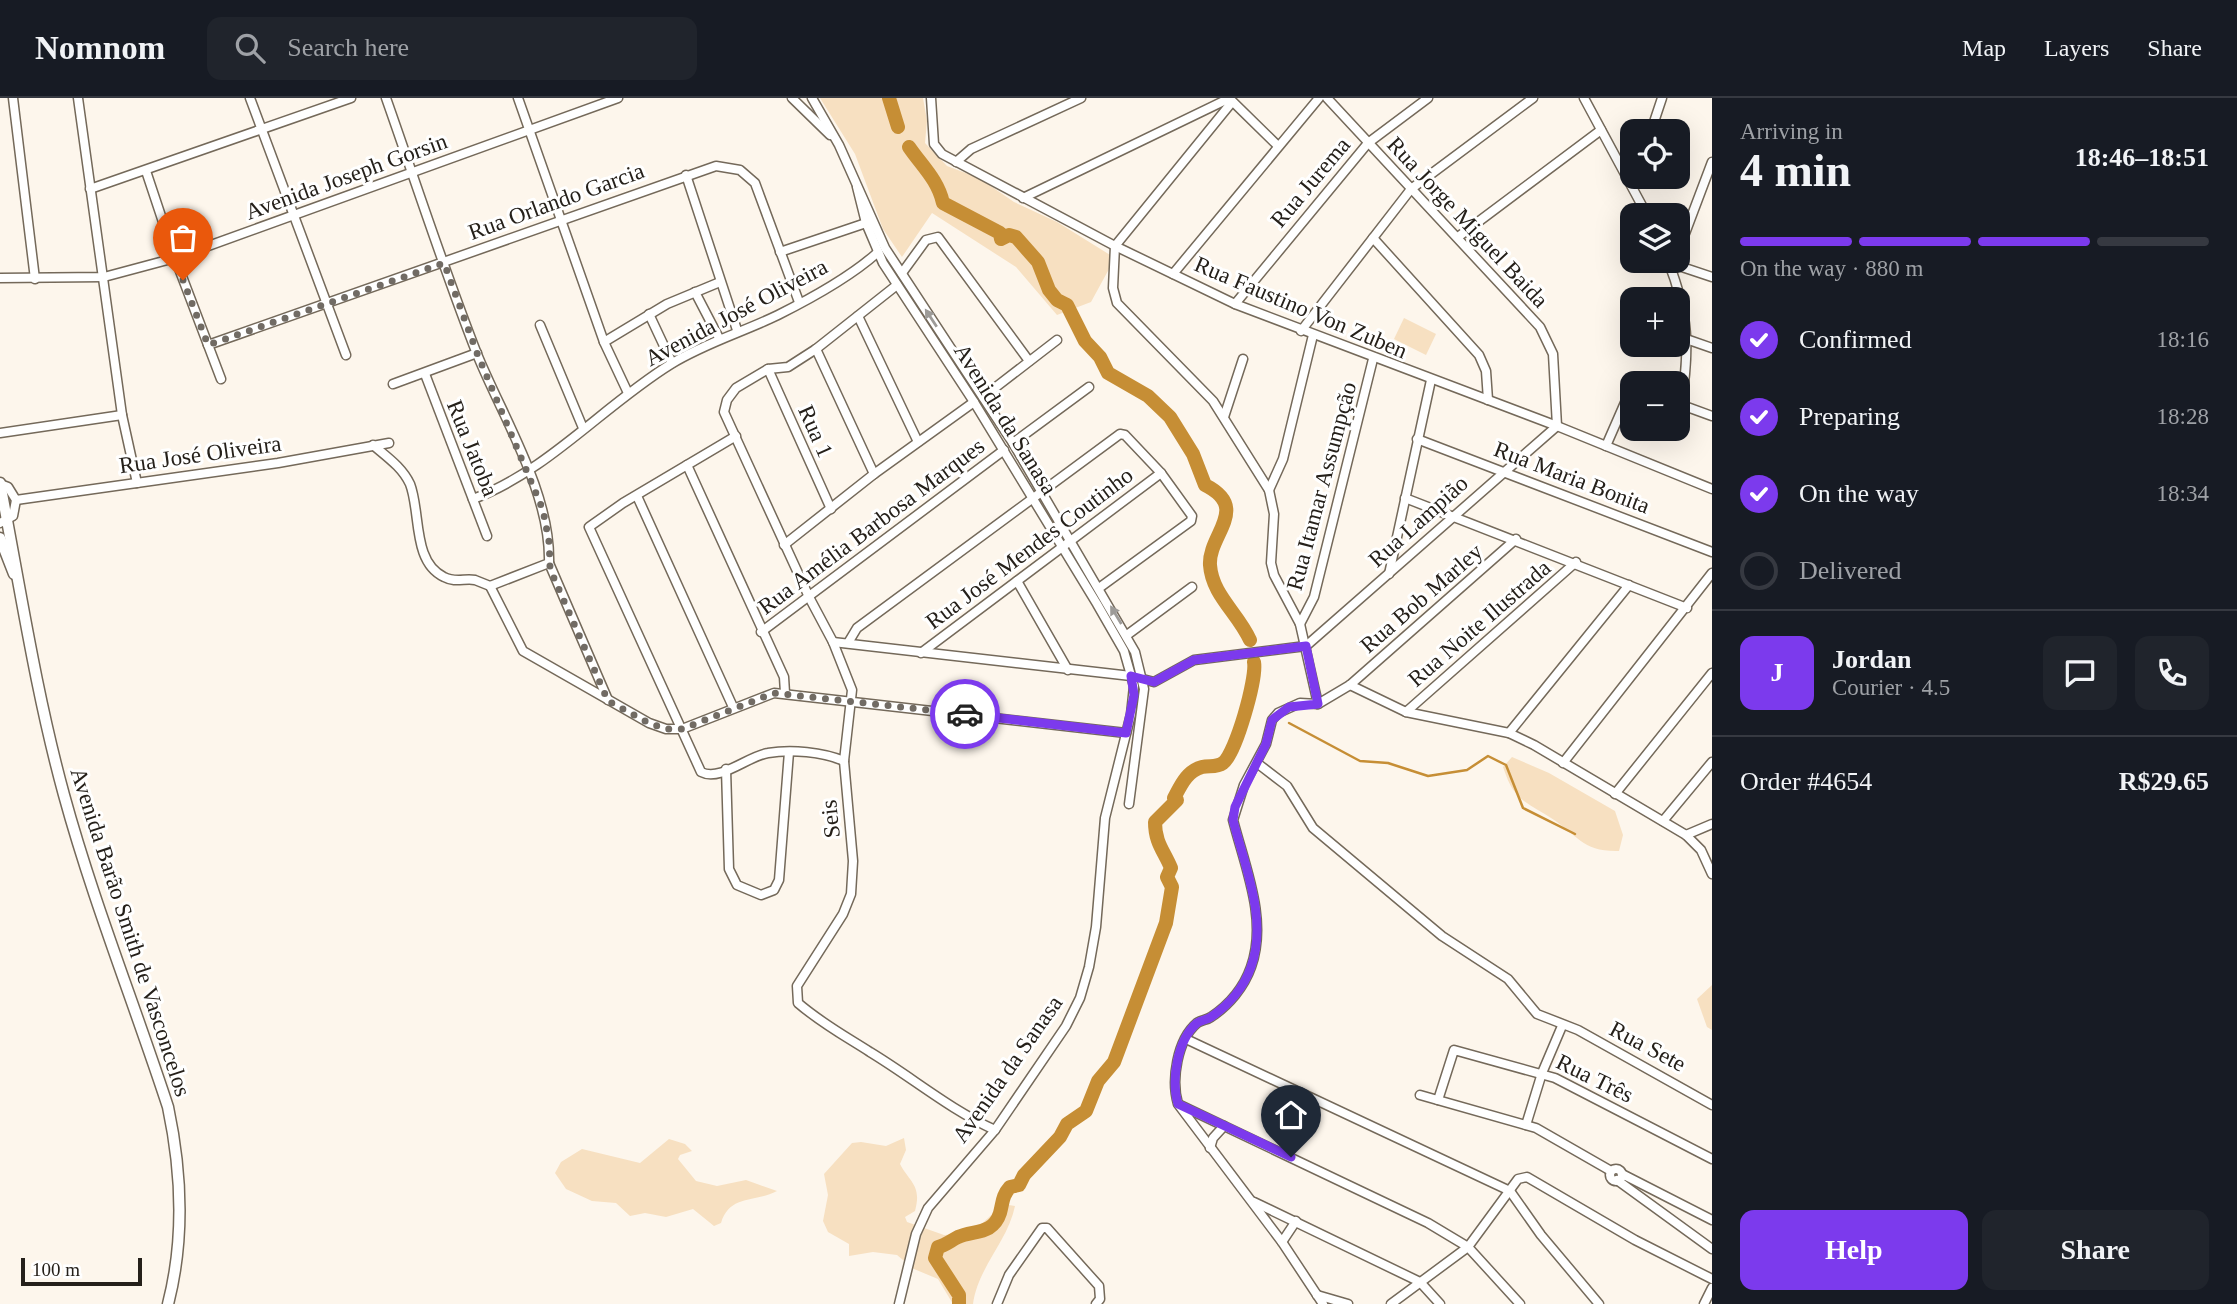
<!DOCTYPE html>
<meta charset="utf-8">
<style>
:root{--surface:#171b24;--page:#20242c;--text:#f1f3f6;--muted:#9ea1a6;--line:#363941;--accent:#7c3aed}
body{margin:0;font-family:Georgia,serif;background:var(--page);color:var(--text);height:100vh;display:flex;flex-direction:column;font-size:26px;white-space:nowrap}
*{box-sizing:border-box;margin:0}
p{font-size:23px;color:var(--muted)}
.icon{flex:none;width:38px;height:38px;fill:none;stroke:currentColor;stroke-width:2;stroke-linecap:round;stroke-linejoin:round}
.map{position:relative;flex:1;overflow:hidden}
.drawer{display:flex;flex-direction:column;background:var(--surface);width:525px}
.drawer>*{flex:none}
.tools{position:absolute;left:1620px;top:21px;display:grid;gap:14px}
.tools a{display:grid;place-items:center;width:70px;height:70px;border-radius:14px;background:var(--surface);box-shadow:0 7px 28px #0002;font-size:35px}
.scale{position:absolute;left:21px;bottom:18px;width:121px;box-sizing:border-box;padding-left:7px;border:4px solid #25201a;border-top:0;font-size:19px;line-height:24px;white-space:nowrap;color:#25201a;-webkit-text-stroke:5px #fff;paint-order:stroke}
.pin{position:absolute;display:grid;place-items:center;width:60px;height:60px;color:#fff;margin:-72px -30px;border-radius:50% 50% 50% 0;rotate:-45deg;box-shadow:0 0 7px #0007}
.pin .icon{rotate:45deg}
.courier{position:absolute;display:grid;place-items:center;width:70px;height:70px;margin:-35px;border:5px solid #7c3aed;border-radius:50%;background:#fff;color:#222;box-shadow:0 2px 9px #0007}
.headline em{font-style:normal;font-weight:800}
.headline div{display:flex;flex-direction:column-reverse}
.headline{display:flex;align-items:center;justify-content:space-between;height:119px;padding:0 28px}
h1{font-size:46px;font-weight:800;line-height:52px}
.bar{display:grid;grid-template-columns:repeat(4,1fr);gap:10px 7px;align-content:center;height:84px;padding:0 28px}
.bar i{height:9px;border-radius:5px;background:var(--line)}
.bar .current{background:var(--accent)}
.bar p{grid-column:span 4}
.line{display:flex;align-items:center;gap:18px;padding:0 28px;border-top:2px solid var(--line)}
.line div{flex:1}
.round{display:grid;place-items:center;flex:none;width:74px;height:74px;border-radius:14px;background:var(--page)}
ol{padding:0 28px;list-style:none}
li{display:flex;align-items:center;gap:21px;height:77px}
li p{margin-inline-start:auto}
li .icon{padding:7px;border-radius:50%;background:var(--accent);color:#fff;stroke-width:4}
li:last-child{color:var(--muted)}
li i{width:38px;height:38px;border:4px solid var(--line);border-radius:50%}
.action{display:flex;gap:14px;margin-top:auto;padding:14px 28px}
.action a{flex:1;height:80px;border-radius:14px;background:var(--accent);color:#fff;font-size:28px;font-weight:800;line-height:80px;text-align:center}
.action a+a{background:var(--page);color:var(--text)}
header{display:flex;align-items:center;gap:42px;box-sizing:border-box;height:98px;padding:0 35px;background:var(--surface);border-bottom:2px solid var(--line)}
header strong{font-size:33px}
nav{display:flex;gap:38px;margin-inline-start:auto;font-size:24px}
.search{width:490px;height:63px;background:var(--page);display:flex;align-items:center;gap:18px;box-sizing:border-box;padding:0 24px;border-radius:14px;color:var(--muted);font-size:26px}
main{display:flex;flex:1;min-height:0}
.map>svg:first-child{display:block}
.green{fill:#f7e0c1}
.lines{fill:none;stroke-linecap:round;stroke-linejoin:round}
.stream{stroke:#c68e35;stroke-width:2.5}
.river{stroke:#c68e35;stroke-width:14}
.minor-casing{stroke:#74695a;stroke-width:11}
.major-casing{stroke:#74695a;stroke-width:13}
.minor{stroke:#fff;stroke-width:8}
.major{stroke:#fff;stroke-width:10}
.oneway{fill:#9d9b98}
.done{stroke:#716b64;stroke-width:7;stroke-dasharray:0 12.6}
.route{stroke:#7c3aed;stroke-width:9}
.labels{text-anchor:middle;stroke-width:6;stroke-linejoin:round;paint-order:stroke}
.street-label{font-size:23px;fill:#25201a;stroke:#fff}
</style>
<header>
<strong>Nomnom</strong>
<div class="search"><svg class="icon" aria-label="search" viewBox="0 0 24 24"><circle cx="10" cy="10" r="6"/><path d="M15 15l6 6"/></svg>Search here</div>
<nav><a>Map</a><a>Layers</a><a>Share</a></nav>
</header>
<main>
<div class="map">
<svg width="1712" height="1206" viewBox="0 0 1712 1206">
<rect width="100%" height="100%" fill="#fdf6ec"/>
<g class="green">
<polygon points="820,0 923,0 927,23 925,45 947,68 979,80 1014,104 1057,124 1115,160 1091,204 1057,217 1016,169 932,115 902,159 883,131 855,56"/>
<polygon points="1404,220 1436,236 1426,257 1394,241"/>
<path d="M1512 659 1549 675 1615 713 1623 737 1619 753C1582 754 1578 737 1551 720 1539 712 1524 706 1515 694 1509 687 1506 677 1503 669Z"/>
<polygon points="1712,887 1712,932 1707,929 1697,901"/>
<path d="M904 1040 906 1052 900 1066C910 1085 922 1087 915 1113L905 1119 907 1124 944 1137 972 1135 1003 1106 1015 1108C1008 1143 978 1169 973 1206H953L938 1181 914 1171 897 1157 873 1154 849 1158V1146L828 1134 823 1123 828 1097 824 1076 852 1045 861 1044 886 1048Z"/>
<path d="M669 1041 685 1046 692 1053 680 1057 678 1061 696 1083 717 1088 746 1082 777 1093C755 1105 730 1096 721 1125L714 1128 693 1111 666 1119 645 1115 630 1118 616 1105 592 1103 566 1091 555 1075 561 1064 582 1051 640 1065Z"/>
</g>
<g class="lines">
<polyline class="stream" points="1289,625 1360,663 1388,665 1428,678 1467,672 1488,658 1506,667 1523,710 1575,736"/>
<g class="river">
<polyline points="889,0 898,29"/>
<path d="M909 49C922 68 938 82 943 105L1000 135 1001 141 1009 137 1016 139 1038 164 1049 192 1057 202 1067 207 1085 243 1100 259 1108 275 1148 298 1170 319 1193 356 1205 387C1251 410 1208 437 1210 467 1212 497 1238 515 1250 542"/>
<path d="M959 1206V1197L935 1160 938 1149C946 1147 950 1143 958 1139 974 1132 993 1137 1000 1115 1003 1104 1002 1098 1010 1089L1019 1087 1024 1077 1060 1039 1067 1026 1086 1013 1098 983 1114 964 1166 825 1172 789 1167 779 1171 770C1164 753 1155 745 1155 724L1177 702 1174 700C1181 687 1187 673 1202 669 1209 667 1216 670 1223 665 1236 655 1257 580 1254 564"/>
</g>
<defs>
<g id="minor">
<polyline points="13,0 35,181"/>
<polyline points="78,0 122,317 137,385"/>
<polyline points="250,0 346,257"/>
<polyline points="518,0 604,244 628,295"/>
<polyline points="792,0 830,37"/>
<polyline points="812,0 839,47 885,150 1013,345 1135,554 1144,591 1129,706"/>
<polyline points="931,0 934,46 942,56 1115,148 1235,206 1557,328 1712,391"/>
<polyline points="1229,0 1277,47"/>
<polyline points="1327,0 1540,229 1553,256 1557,328"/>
<polyline points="1584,0 1647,117"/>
<polyline points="1232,4 1115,148 1113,190 1117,205 1213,303 1269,392"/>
<polyline points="1651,33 1662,0"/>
<polyline points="956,64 971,51 1081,0"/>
<polyline points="146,73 175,160 221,281"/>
<polyline points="686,77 737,232"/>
<polyline points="857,89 866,125 883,165 974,304 1097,506 1124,553 1134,588 1131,616 1105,720 1096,829 1089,869 1080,900 1066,928 995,1032 928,1110 916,1136 899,1206"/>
<polyline points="90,91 351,0"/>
<polyline points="1023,100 1230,0"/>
<polyline points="1458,139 1601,32"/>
<polyline points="1373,140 1479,257 1486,273 1488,302"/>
<polyline points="780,154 866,125"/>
<polyline points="1678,154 1712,64"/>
<path d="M1668 163C1689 216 1690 251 1681 307"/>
<polyline points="1670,165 1712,179"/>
<polyline points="902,175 926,142 938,139 1029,263"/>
<polyline points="1173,176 1319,0"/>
<polyline points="0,180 104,179 175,160 618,0"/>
<path d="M897 187 816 251 788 269 768 271 736 290 727 302 724 314 809 499 833 544 852 592 844 663 853 763 851 796 843 816 797 888 798 905C821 925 845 938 870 954 913 980 949 1011 995 1032"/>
<polyline points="695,194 719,240"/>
<polyline points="1235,206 1368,45 1428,0"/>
<polyline points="649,216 672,265"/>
<polyline points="858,218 918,344"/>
<polyline points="540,227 583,330"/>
<polyline points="1301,233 1411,91 1533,0"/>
<polyline points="1689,242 1712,250"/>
<polyline points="604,244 667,206 720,184"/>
<polyline points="208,247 716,68 740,72 755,85 799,204"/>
<polyline points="816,251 874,376"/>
<polyline points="768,271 831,411"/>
<polyline points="425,276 487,438"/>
<polyline points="393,286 477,255"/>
<polyline points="983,299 1057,242"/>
<polyline points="1679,306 1712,318"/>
<polyline points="1224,319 1243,261"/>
<polyline points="0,335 122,317"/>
<path d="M736 338 623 405 589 429 701 674C720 684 748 658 768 655 791 651 823 654 844 663"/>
<polyline points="1417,341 1712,454"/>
<polyline points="1013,345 1089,289"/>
<path d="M373 347C387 359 402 369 410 386 421 414 412 464 444 479 455 485 465 480 475 482 480 484 485 486 490 488L549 465C551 395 503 320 477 256 444 172 416 85 386 0"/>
<polyline points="1606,348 1627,300 1633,296"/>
<polyline points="687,367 784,579 785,595"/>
<polyline points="0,386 8,389 16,402 13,418 0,425"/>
<polyline points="637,398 733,609"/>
<polyline points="1405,400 1687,510"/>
<path d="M473 401C548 373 603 308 671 266 705 245 743 234 778 217 812 200 849 180 877 155"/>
<polyline points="16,402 278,365 389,345"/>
<polyline points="784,447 874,376 974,304"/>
<polyline points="549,465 608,602"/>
<polyline points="1389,476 1431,282"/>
<polyline points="1017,483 1068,572"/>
<polyline points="490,488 523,553 649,625 666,631 682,631 774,595 1126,635"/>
<polyline points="1300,526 1274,477 1271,465 1274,416 1269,392 1283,361 1313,237"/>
<polyline points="761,534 1004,352"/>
<polyline points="1127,537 1192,489"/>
<polyline points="833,544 1131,578 1154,584 1194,562 1306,548 1557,328"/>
<polyline points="848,545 857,530 1120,336 1125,337 1161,375 1192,418 1191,423 1099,490"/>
<polyline points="921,555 1161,375"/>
<polyline points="1350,587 1406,614 1509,635 1534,647 1686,737 1701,752 1712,776"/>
<polyline points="1318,606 1300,526 1314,499 1373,261"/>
<polyline points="1406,614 1576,464"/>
<polyline points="1509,635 1629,487"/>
<polyline points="1257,665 1287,688 1313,730 1442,838 1508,881 1537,916 1578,932 1712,1007"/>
<polyline points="1563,665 1712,475"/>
<polyline points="726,671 729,771 737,787 761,797 774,792 779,782 789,654"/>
<polyline points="1615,696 1712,575"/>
<polyline points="1663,723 1712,664"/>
<polyline points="1686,737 1712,726"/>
<polyline points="1186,941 1510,1093 1541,1137 1599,1206"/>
<polyline points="1420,997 1536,1030 1611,1073"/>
<polyline points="1438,1002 1454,952 1555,980 1712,1061"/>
<polyline points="1180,1007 1428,1125 1468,1149 1520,1206"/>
<polyline points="1526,1027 1542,975 1562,928"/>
<polyline points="1210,1050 1213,1040 1224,1028"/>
<circle cx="1616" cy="1077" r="6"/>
<polyline points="1622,1076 1712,1122"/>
<polyline points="1617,1082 1712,1151"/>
<polyline points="1254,1104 1420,1184 1440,1206"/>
<polyline points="1282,1144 1296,1123"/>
<polyline points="1317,1197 1348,1206"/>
<polyline points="997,1206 1009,1177 1042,1130 1047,1130 1099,1188 1100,1201 1096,1206"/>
<path d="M1323 1206 1282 1144 1178 1006C1171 982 1177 942 1197 925 1201 922 1207 922 1211 919 1229 907 1244 889 1251 869 1268 822 1245 769 1233 722L1244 687 1266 646 1272 622 1278 615 1300 605 1318 606 1350 587 1516 441"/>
<polyline points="1391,1206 1468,1149 1518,1081 1527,1079 1635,1142 1712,1181"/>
<polyline points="1704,1206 1712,1190"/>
</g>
<g id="major">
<path d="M0 385C20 489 36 595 64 697 93 803 134 905 168 1009 182 1075 185 1140 168 1206"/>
<polyline points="0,440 14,476"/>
</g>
</defs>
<use href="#minor" class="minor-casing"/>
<use href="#major" class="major-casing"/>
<use href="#minor" class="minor"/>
<use href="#major" class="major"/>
</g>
<defs><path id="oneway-solid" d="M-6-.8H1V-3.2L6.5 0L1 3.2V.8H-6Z" transform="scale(1.75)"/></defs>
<g class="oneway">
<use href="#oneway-solid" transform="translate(931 220) rotate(-123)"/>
<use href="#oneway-solid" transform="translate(1116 517) rotate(-121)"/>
</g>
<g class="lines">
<polyline class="done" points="183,182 208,247 444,165 477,255 543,412 550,449 549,465 553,478 608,603 649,625 666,631 682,631 774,595 965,616"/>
<path class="route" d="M965 616 1126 635 1134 597 1131 578 1154 584 1194 562 1306 548 1318 606 1289 609 1272 622 1266 646 1235 709 1233 722C1245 769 1268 822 1251 869 1244 889 1229 907 1211 919 1207 922 1201 922 1197 925 1177 942 1171 983 1178 1006L1291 1059"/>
</g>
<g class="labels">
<g class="street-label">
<text transform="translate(346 78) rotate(-20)" y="8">Avenida Joseph Gorsin</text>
<text transform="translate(1310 84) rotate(-50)" y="8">Rua Jurema</text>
<text transform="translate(556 103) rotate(-20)" y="8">Rua Orlando Garcia</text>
<text transform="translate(1468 124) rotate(47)" y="8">Rua Jorge Miguel Baida</text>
<text transform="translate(1301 209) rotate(23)" y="8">Rua Faustino Von Zuben</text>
<text transform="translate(736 214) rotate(-28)" y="8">Avenida José Oliveira</text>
<text transform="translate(1006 321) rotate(58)" y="8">Avenida da Sanasa</text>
<text transform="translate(816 333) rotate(66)" y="8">Rua 1</text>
<text transform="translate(473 350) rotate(68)" y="8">Rua Jatoba</text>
<text transform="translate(200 356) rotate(-8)" y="8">Rua José Oliveira</text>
<text transform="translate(1572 379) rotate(21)" y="8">Rua Maria Bonita</text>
<text transform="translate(1321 388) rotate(-75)" y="8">Rua Itamar Assumpção</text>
<text transform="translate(1418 423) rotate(-42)" y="8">Rua Lampião</text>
<text transform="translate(871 428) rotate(-37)" y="8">Rua Amélia Barbosa Marques</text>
<text transform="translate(1029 450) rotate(-37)" y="8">Rua José Mendes Coutinho</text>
<text transform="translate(1421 500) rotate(-41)" y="8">Rua Bob Marley</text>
<text transform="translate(1479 525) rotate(-41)" y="8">Rua Noite Ilustrada</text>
<text transform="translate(830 721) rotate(-96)" y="8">Seis</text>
<text transform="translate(131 834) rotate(72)" y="8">Avenida Barão Smith de Vasconcelos</text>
<text transform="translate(1648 948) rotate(28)" y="8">Rua Sete</text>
<text transform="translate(1007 971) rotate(-55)" y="8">Avenida da Sanasa</text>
<text transform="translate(1595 980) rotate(26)" y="8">Rua Três</text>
</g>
</g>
</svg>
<div class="tools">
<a><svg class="icon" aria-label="locate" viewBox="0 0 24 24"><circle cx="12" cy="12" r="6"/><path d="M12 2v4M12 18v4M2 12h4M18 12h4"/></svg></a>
<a><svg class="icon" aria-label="layers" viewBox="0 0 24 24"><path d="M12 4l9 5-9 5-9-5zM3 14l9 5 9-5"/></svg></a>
<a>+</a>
<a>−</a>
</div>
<div class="scale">100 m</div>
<div class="pin" style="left:183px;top:182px;background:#ea580c"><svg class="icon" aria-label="bag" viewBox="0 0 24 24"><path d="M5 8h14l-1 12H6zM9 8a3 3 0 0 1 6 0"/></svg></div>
<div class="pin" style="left:1291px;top:1059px;background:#1f2937"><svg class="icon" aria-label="home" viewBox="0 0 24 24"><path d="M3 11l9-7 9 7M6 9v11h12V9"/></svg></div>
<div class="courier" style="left:965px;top:616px"><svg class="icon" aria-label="car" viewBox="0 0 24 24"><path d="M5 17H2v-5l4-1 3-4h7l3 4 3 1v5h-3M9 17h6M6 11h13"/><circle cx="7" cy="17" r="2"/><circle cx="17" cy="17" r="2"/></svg></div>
</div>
<section class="drawer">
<div class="headline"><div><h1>4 min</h1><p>Arriving in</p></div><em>18:46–18:51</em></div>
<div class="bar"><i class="current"></i><i class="current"></i><i class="current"></i><i></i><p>On the way · 880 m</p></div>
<ol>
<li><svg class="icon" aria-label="check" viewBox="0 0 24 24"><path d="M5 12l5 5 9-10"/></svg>Confirmed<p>18:16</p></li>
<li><svg class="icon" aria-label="check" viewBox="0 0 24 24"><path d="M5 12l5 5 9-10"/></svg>Preparing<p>18:28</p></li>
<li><svg class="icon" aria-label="check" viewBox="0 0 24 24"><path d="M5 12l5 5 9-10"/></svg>On the way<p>18:34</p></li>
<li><i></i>Delivered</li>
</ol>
<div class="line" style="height:126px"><b class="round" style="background:var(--accent);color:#fff">J</b><div><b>Jordan</b><p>Courier · 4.5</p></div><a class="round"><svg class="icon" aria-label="chat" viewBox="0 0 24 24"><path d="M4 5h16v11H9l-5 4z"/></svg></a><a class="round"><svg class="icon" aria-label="phone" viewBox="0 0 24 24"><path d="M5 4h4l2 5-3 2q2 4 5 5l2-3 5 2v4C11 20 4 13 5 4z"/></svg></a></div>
<div class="line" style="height:91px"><div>Order #4654</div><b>R$29.65</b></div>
<div class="action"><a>Help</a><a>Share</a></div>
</section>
</main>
